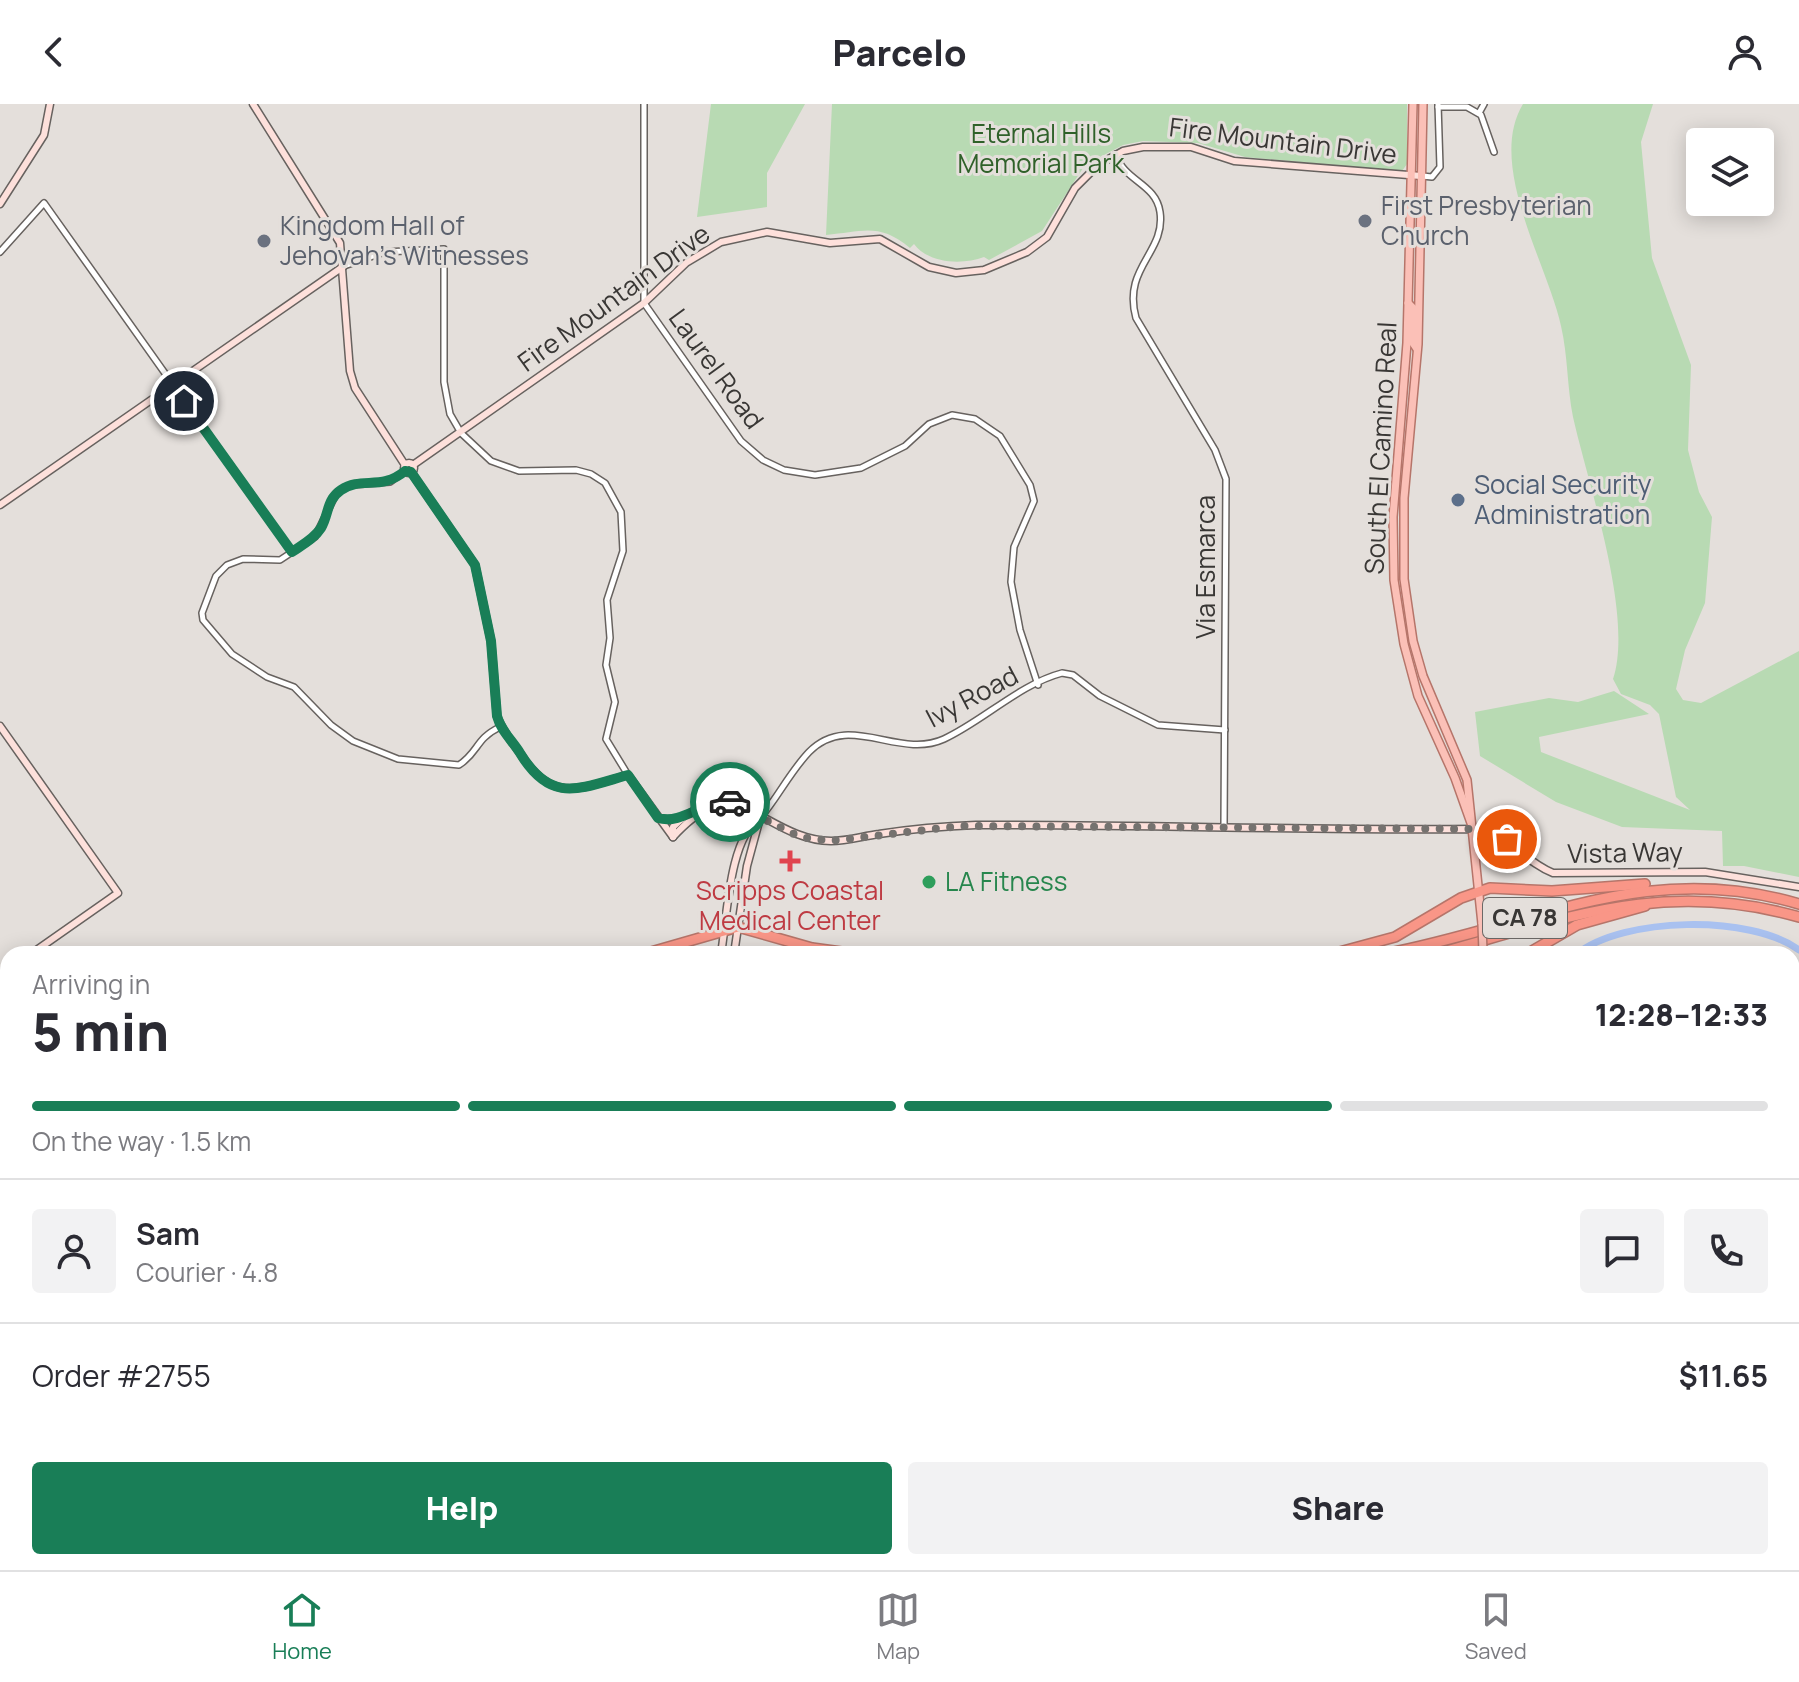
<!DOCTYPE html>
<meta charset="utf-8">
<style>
:root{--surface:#fff;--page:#f2f2f3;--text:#2b2b33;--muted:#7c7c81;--line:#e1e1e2;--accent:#197e57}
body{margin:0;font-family:Manrope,sans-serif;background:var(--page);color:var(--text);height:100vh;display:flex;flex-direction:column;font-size:30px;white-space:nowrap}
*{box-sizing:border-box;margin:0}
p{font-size:26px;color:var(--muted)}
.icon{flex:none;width:44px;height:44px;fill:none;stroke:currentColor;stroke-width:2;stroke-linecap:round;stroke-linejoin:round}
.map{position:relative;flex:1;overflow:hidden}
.side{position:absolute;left:0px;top:842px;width:1800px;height:624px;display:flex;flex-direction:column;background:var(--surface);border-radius:24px 24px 0 0;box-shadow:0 4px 20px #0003}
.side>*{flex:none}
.fabs{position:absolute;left:1686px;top:24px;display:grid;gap:16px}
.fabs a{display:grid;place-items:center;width:88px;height:88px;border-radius:8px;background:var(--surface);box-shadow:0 4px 20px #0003;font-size:40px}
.pin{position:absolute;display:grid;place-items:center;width:68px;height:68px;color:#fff;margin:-34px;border:4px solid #fff;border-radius:50%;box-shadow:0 2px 8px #0007}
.courier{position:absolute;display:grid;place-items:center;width:80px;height:80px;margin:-40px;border:6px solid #197e57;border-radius:50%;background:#fff;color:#222;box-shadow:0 2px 10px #0007}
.summary em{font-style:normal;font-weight:800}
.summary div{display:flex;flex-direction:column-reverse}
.summary{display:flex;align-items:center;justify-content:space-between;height:136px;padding:0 32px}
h1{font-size:52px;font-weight:800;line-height:60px}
.bar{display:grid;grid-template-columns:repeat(4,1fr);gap:12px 8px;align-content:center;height:96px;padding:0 32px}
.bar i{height:10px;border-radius:6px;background:var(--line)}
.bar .current{background:var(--accent)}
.bar p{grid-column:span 4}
.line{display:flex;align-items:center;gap:20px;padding:0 32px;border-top:2px solid var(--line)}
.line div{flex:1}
.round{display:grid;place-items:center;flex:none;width:84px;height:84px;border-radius:8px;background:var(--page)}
.action{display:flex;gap:16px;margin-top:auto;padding:16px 32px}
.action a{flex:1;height:92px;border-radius:8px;background:var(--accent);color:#fff;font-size:32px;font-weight:800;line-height:92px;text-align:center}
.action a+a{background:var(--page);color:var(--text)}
header{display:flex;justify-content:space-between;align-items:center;height:104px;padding:0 32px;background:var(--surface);font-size:36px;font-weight:800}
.menu{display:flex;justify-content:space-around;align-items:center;height:112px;border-top:2px solid var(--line);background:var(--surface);font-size:22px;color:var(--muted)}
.menu a{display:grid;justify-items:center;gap:4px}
.menu .current{color:var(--accent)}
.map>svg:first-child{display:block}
.green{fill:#b8dab3}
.water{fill:#a9c1f0;stroke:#8798b8;stroke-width:2}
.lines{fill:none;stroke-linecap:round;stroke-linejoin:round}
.river{stroke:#a9c1f0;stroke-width:7}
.tertiary-casing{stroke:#67625f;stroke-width:8}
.secondary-casing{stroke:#67625f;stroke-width:9}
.primary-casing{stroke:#b6756a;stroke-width:10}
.motorway-casing{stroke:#b6756a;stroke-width:12}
.tertiary{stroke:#fff;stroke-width:5}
.secondary{stroke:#fde0db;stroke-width:6}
.primary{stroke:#fbc0b7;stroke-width:7}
.motorway{stroke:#f99687;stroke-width:9}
.secondary-bridge-casing{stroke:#67625f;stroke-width:9;stroke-linecap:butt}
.primary-bridge-casing{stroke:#b6756a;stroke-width:10;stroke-linecap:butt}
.secondary-bridge{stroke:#fde0db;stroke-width:6}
.primary-bridge{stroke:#fbc0b7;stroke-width:7}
.done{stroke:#75726f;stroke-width:8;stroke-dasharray:0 14.4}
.route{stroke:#197e57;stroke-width:10}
.worship-dot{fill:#6b7280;stroke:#e4dfdb;stroke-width:3}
.service-dot{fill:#5c6f8a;stroke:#e4dfdb;stroke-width:3}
.health-dot{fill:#e0444e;stroke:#e4dfdb;stroke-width:3}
.leisure-dot{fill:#2e9e5b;stroke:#e4dfdb;stroke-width:3}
.labels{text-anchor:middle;stroke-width:6;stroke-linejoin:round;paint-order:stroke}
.shield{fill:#e4dfdb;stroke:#6c6967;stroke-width:2}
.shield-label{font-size:24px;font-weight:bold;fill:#393735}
.park-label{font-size:26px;fill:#2f6129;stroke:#e4dfdb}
.street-label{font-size:26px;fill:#393735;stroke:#e4dfdb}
.worship-label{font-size:26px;fill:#5b616d;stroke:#e4dfdb;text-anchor:start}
.service-label{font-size:26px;fill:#4e5e75;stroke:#e4dfdb;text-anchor:start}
.leisure-label{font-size:26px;fill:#27864d;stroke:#e4dfdb;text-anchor:start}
.health-label{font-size:26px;fill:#be3a42;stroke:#e4dfdb}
</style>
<header><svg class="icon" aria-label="back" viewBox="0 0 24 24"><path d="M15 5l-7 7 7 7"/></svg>Parcelo<svg class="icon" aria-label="person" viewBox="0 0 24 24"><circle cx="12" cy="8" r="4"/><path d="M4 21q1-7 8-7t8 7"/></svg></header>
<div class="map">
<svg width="1799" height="1466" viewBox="0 0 1799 1466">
<rect width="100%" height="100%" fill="#e4dfdb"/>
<g class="green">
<polygon points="711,0 805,0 767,69 767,103 697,113"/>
<path d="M832 0H1407V60L1402 67 1245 53 1198 39 1143 37 1123 41 1085 61 1042 127 989 156 984 153C963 161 929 160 914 140L910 144C879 118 862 128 826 131Z"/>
<path d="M1523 0H1653L1641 38 1652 154 1691 261 1688 346 1699 388 1712 413 1705 499 1685 546 1676 585 1683 596 1701 599 1799 547V773L1744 762H1723L1722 727 1622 723 1556 698 1480 652 1475 608 1549 594 1578 598 1614 587 1649 610 1539 633 1541 648 1690 706 1676 693 1659 610 1650 601 1621 590 1613 575C1634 512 1588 380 1573 313 1567 283 1568 252 1561 222 1548 161 1486 61 1523 0Z"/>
<polygon points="1799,872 1799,970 1792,969 1792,873"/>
</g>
<polygon class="water" points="8,1390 8,1458 160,1458 161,1466 0,1466 0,1393"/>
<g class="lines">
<path class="river" d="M1577 850C1623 813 1750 810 1799 846"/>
<defs>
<g id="tertiary">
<polyline points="644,0 644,199 741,337 763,356 784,366 815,371 861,364 905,342 929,320 952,311 975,315 1000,332 1030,381 1034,397 1014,443 1011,478 1020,526 1038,581"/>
<polyline points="1438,3 1467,3 1481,11 1494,48"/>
<polyline points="1479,9 1484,0"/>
<path d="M1116 50C1123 77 1156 79 1160 108 1166 149 1122 163 1136 214L1215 346 1226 375 1224 723"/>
<polyline points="1422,72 1432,73 1440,63 1438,0"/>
<polyline points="0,148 44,99 292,448"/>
<polyline points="344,162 385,148 444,145 444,278 450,310 461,329 491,357 519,367 576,366 591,370 605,379 621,408 623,447 607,496 610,534 606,561 615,598 606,635 628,671"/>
<path d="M405 367 390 378 352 381 337 388 315 433 280 456 243 455 227 461 216 472 202 509 203 516 232 550 267 573 294 583 331 621 353 637 398 655 459 661C479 648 475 635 500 623"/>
<path d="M761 713C778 693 790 668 809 648 849 607 898 656 944 635 983 617 1020 580 1062 569L1073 571 1100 592 1158 621 1225 626"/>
<polyline points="0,1013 8,1020"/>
<polyline points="1792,1275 1799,1280"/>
<polyline points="1209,1466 1210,1458"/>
</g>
<g id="secondary">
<polyline points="253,0 340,139 350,267 355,284 405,361"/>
<polyline points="0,100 44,31 50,0"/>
<circle cx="409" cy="364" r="5"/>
<polyline points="413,361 644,199 686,159 721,138 767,128 830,139 880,135 929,163 956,169 984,166 1027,148 1047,133 1075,84 1098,61 1123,47 1143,43 1191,43 1234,57 1421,72"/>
<path d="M411 368 475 461 491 537 497 612C502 627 511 636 520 649 552 700 578 685 628 671L673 733"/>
<polyline points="0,401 344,162"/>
<polyline points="0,622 118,789 31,850"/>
<polyline points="658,714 672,716 685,712"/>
<path d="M673 733V723C735 662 765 736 831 737 847 737 863 732 879 730 911 725 944 722 976 721 1142 720 1308 727 1474 725 1509 728 1522 757 1553 769L1705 768 1799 783"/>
<path d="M673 733C699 705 712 698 750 708"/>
<path d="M721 850C727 815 729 733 760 714"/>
<polyline points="734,850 747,762 760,714"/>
<polyline points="0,872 8,866"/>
<polyline points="0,1193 8,1188"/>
<polyline points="977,1458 981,1466"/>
</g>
<g id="primary">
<polyline points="1413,0 1407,239 1393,413 1394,476 1404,540 1418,592 1455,674 1471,719"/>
<polyline points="1423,0 1418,240 1404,394 1404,475 1413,537 1423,572 1467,676 1482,820"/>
<polyline points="1408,199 1413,204 1413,239 1417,245"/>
<polyline points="1496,1458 1512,1466"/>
<polyline points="1694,1458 1698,1466"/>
<polyline points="1705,1458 1710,1466"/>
<polyline points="1353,1466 1370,1458"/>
</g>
<g id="motorway">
<polyline points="644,850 738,823 812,844 856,850"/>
<polyline points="1332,850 1395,833 1461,794 1490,784 1552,787 1645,780"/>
<path d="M1384 850C1530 823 1646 754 1799 800"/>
<path d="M1435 850C1564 815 1664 774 1799 813"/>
<polyline points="1527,850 1577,821 1645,802"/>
<polyline points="0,1028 8,1035"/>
<polyline points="0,1041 8,1053"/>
<polyline points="0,1077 8,1089"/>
<polyline points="6,1196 8,1196"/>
<polyline points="231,1458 235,1466"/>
<polyline points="246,1458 251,1466"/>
<polyline points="269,1458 275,1466"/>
</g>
</defs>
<use href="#tertiary" class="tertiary-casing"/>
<use href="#secondary" class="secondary-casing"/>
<use href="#primary" class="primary-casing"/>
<use href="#motorway" class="motorway-casing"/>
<use href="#tertiary" class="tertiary"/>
<use href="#secondary" class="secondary"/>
<use href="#primary" class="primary"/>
<use href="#motorway" class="motorway"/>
<defs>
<polyline id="secondary-bridge" points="230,1466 236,1458"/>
<polyline id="primary-bridge" points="1482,820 1483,848"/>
</defs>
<use href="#secondary-bridge" class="secondary-bridge-casing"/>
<use href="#primary-bridge" class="primary-bridge-casing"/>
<use href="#secondary-bridge" class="secondary-bridge"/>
<use href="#primary-bridge" class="primary-bridge"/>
</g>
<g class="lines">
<polyline class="done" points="730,698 747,703 752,709 800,733 830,737 960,722 1474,725 1489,726 1507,735"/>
<path class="route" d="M184 297 292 448C302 441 314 435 321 424 329 411 326 396 341 386 362 372 381 387 405 367L411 368 475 461 491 537 497 612C501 627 512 636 520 649 551 700 578 685 628 671L658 714C684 721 703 695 730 698"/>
</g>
<g class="worship-dot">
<circle cx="1365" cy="117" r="8"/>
<circle cx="264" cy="137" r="8"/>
</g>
<circle class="service-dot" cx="1458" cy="396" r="8"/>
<path class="health-dot" d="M786 745h8v8h8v8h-8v8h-8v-8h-8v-8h8z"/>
<circle class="leisure-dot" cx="929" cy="778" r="8"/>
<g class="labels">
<rect class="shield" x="1483" y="794" width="84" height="40" rx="6"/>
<g class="shield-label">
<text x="1525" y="822">CA 78</text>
</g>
<g class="park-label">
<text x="1041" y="39">Eternal Hills<tspan x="1041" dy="30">Memorial Park</tspan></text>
</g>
<g class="street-label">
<text transform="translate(1283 37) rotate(7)" y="9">Fire Mountain Drive</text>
<text transform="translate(614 194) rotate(-36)" y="9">Fire Mountain Drive</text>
<text transform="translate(716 265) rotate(54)" y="9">Laurel Road</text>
<text transform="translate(1381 344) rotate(-87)" y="9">South El Camino Real</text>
<text transform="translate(1206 463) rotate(-90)" y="9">Via Esmarca</text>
<text transform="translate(972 593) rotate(-28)" y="9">Ivy Road</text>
<text transform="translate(1625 749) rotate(-1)" y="9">Vista Way</text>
</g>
<g class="worship-label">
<text x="1381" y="111">First Presbyterian<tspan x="1381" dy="30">Church</tspan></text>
<text x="280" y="131">Kingdom Hall of<tspan x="280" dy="30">Jehovah's Witnesses</tspan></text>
</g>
<g class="service-label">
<text x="1474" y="390">Social Security<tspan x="1474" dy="30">Administration</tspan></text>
</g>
<g class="leisure-label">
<text x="945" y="787">LA Fitness</text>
</g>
<g class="health-label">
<text x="790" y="796">Scripps Coastal<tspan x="790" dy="30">Medical Center</tspan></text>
</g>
</g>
</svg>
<div class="fabs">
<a><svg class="icon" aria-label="layers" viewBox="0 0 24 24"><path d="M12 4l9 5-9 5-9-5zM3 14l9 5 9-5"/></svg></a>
</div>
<div class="pin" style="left:1507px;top:735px;background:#ea580c"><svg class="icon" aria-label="bag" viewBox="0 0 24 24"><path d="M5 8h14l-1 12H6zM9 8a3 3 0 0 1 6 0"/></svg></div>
<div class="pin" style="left:184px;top:297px;background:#1f2937"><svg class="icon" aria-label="home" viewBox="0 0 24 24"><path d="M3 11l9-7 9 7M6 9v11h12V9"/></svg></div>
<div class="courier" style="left:730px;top:698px"><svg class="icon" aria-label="car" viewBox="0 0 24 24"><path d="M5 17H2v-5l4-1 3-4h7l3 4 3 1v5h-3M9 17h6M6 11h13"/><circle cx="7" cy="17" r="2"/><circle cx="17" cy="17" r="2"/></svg></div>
<section class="side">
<div class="summary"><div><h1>5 min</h1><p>Arriving in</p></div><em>12:28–12:33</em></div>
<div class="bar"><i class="current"></i><i class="current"></i><i class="current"></i><i></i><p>On the way · 1.5 km</p></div>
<div class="line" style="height:144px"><a class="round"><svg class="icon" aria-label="person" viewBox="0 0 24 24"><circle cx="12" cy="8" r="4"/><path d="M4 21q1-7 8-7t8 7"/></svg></a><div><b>Sam</b><p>Courier · 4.8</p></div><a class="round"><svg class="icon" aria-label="chat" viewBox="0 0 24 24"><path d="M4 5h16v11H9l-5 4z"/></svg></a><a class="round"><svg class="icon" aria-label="phone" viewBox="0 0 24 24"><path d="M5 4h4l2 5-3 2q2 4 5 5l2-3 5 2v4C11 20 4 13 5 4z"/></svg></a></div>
<div class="line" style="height:104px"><div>Order #2755</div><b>$11.65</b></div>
<div class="action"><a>Help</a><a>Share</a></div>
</section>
</div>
<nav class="menu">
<a class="current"><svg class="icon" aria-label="home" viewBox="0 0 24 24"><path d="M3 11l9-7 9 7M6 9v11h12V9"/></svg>Home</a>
<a><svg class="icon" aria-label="map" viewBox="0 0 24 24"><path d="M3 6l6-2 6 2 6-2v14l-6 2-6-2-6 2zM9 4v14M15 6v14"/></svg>Map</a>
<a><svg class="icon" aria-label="saved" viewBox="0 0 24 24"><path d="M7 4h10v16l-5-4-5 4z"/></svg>Saved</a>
</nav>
